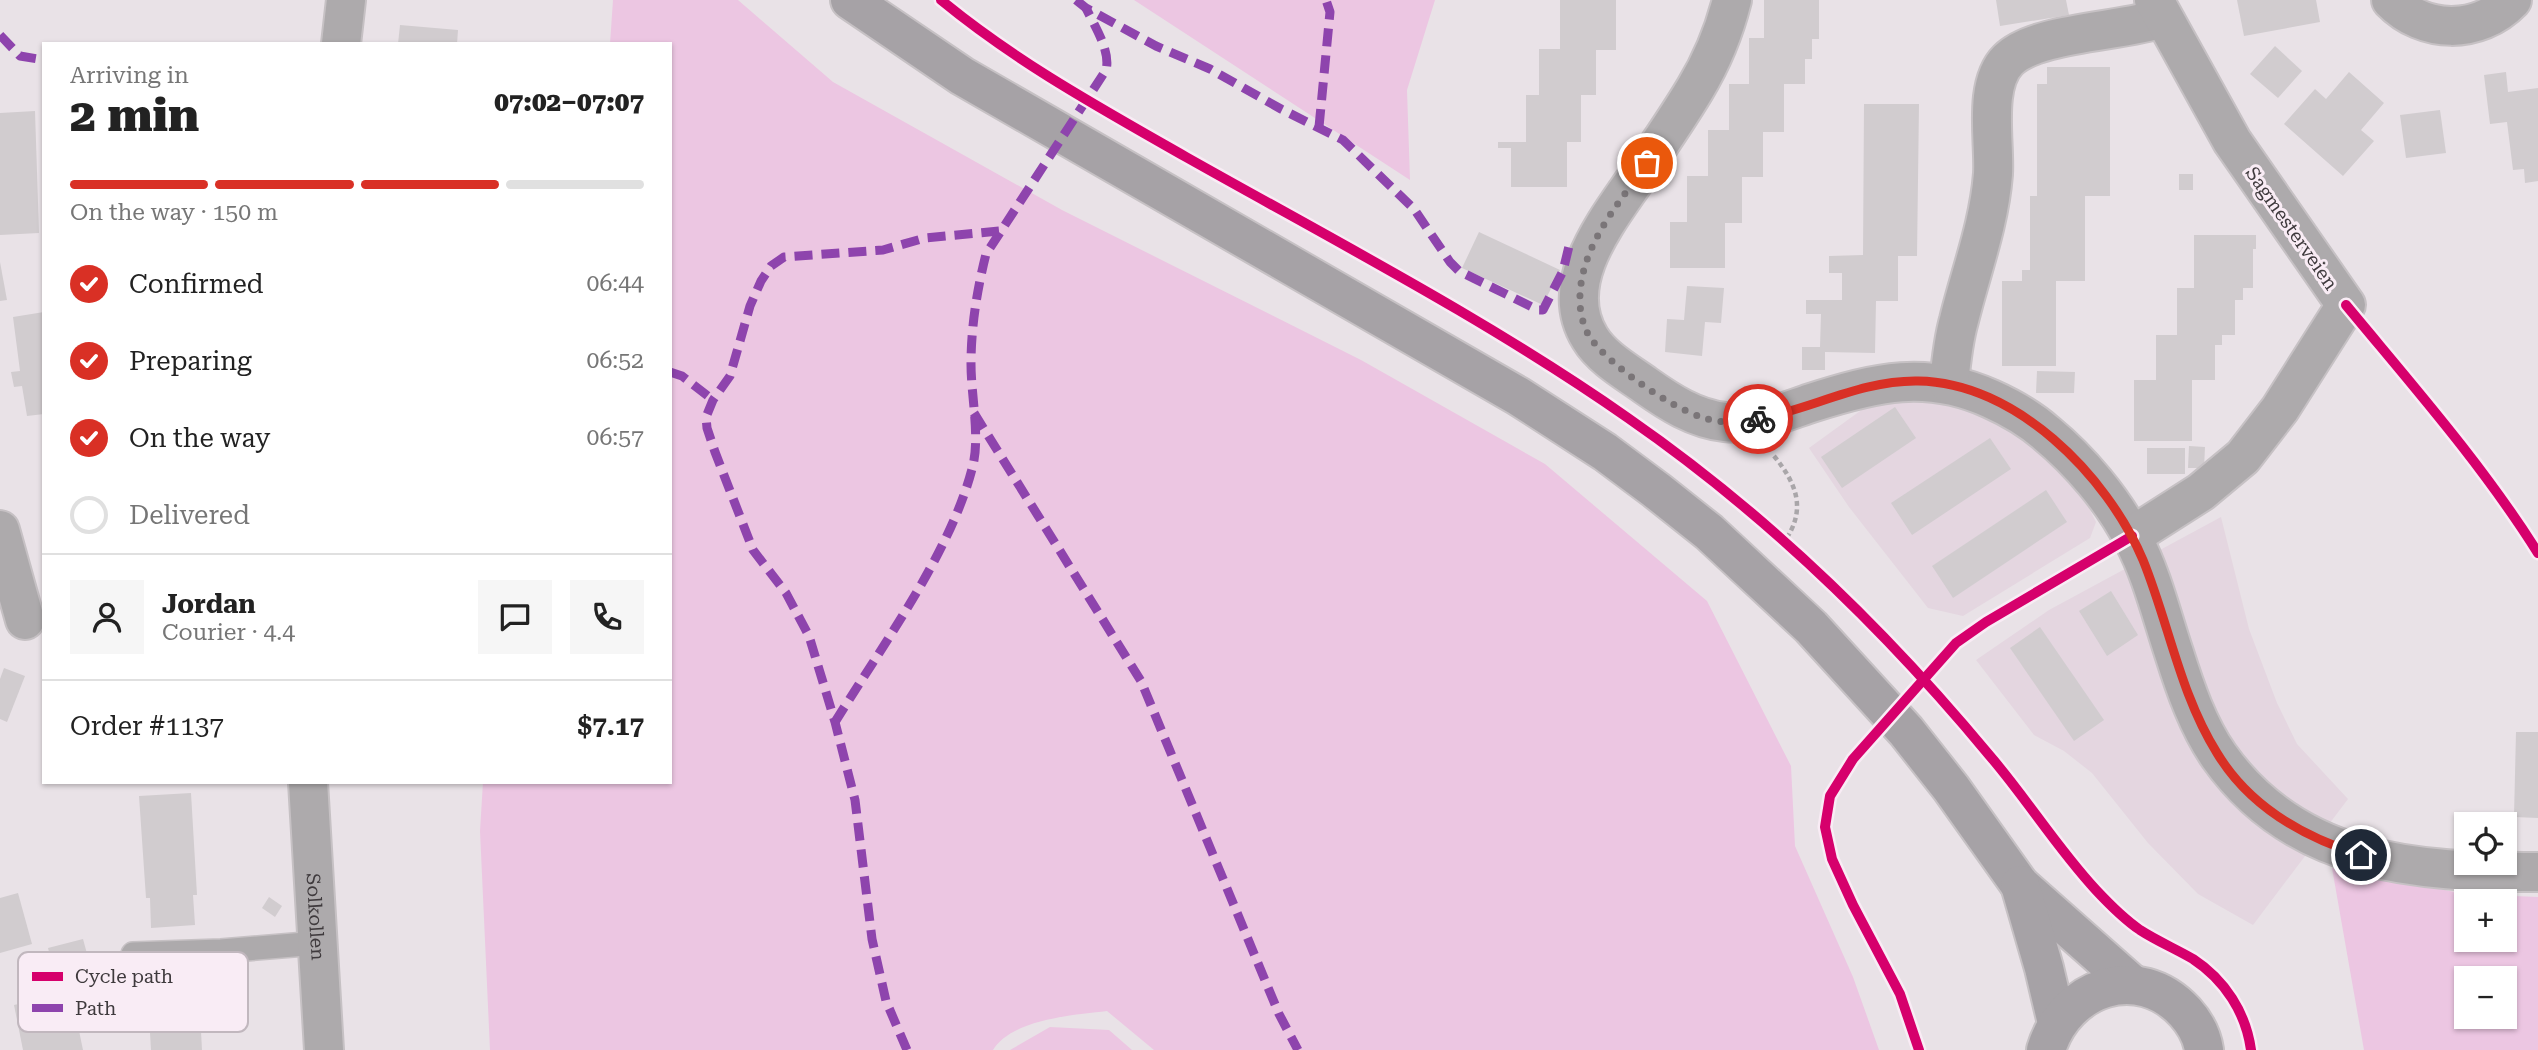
<!DOCTYPE html>
<meta charset="utf-8">
<style>
:root{--surface:#fff;--page:#f6f6f6;--text:#222;--muted:#767676;--line:#e0e0e0;--accent:#d93025}
body{margin:0;font-family:"Roboto Serif",serif;background:var(--page);color:var(--text);height:100vh;display:flex;flex-direction:column;font-size:26px;white-space:nowrap}
*{box-sizing:border-box;margin:0}
p{font-size:23px;color:var(--muted)}
.icon{flex:none;width:38px;height:38px;fill:none;stroke:currentColor;stroke-width:2;stroke-linecap:round;stroke-linejoin:round}
.map{position:relative;flex:1;overflow:hidden}
.sheet{position:absolute;left:42px;top:42px;width:630px;height:742px;display:flex;flex-direction:column;background:var(--surface);border-radius:0px;box-shadow:0 2px 5px #0004}
.sheet>*{flex:none}
.controls{position:absolute;left:2454px;top:812px;display:grid;gap:14px}
.controls a{display:grid;place-items:center;width:63px;height:63px;border-radius:0px;background:var(--surface);box-shadow:0 2px 5px #0004;font-size:35px}
.pin{position:absolute;display:grid;place-items:center;width:60px;height:60px;color:#fff;margin:-30px;border:4px solid #fff;border-radius:50%;box-shadow:0 2px 7px #0007}
.courier{position:absolute;display:grid;place-items:center;width:70px;height:70px;margin:-35px;border:5px solid #d93025;border-radius:50%;background:#fff;color:#222;box-shadow:0 2px 9px #0007}
.overview em{font-style:normal;font-weight:800}
.overview div{display:flex;flex-direction:column-reverse}
.overview{display:flex;align-items:center;justify-content:space-between;height:119px;padding:0 28px}
h1{font-size:46px;font-weight:800;line-height:52px}
.bar{display:grid;grid-template-columns:repeat(4,1fr);gap:10px 7px;align-content:center;height:84px;padding:0 28px}
.bar i{height:9px;border-radius:5px;background:var(--line)}
.bar .on{background:var(--accent)}
.bar p{grid-column:span 4}
.line{display:flex;align-items:center;gap:18px;padding:0 28px;border-top:2px solid var(--line)}
.line div{flex:1}
.round{display:grid;place-items:center;flex:none;width:74px;height:74px;border-radius:0px;background:var(--page)}
ol{padding:0 28px;list-style:none}
li{display:flex;align-items:center;gap:21px;height:77px}
li p{margin-inline-start:auto}
li .icon{padding:7px;border-radius:50%;background:var(--accent);color:#fff;stroke-width:4}
li:last-child{color:var(--muted)}
li i{width:38px;height:38px;border:4px solid var(--line);border-radius:50%}
.map>svg:first-child{display:block}
.built{fill:#e4d6e0}
.green{fill:#ecc6e2;fill-rule:evenodd}
.building{fill:#d1cccf}
.lines{fill:none;stroke-linecap:round;stroke-linejoin:round}
.service-casing{stroke:#c6c1c4;stroke-width:26}
.minor-casing{stroke:#c6c1c4;stroke-width:42}
.primary-casing{stroke:#c6c1c4;stroke-width:42}
.path{stroke:#a9a6a9;stroke-width:4.5;stroke-dasharray:5 3.5;stroke-linecap:butt}
.service{stroke:#adaaac;stroke-width:23}
.minor{stroke:#adaaac;stroke-width:38}
.primary{stroke:#a6a2a6;stroke-width:38}
.quiet{stroke:#8e44ad;stroke-width:9;stroke-dasharray:18 9;stroke-linecap:butt}
.cycleway-casing{stroke:#f9ecf5;stroke-width:15}
.cycleway{stroke:#d6006c;stroke-width:10}
.done{stroke:#7a7578;stroke-width:7;stroke-dasharray:0 12.6}
.route{stroke:#d93025;stroke-width:9}
.labels{text-anchor:middle;stroke-width:6;stroke-linejoin:round;paint-order:stroke}
.street-label{font-size:19px;fill:#3f3a3d;stroke:#f9ecf5}
.key{fill:#f9ecf5;stroke:#c1b7be;stroke-width:2}
.key-label{font-size:19px;fill:#3f3a3d}
</style>
<div class="map">
<svg width="2538" height="1050" viewBox="0 0 2538 1050">
<rect width="100%" height="100%" fill="#e9e2e7"/>
<g class="built">
<polygon points="1895,394 1968,405 2007,424 2066,479 2089,508 2096,522 2090,538 1963,616 1928,608 1849,507 1809,448 1878,398"/>
<polygon points="2221,517 2249,629 2277,703 2297,744 2348,799 2253,925 2198,894 2148,843 2092,773 2064,751 2034,735 1976,660 2049,610"/>
</g>
<g class="green">
<path d="M613 0H738L833 82 1062 210 1361 360 1545 464 1707 601 1791 766 1795 846 1853 977 1879 1050H1154L1107 1011C1074 1015 1012 1019 993 1050H490L480 831 483 782H670V44H610Z"/>
<polygon points="1134,0 1435,0 1407,90 1410,180"/>
<path d="M2332 868 2465 894 2538 897V1050H2364ZM2466 901H2504V940H2466ZM2466 978H2504V1017H2466Z"/>
<polygon points="1050,1027 1109,1030 1132,1050 1010,1050"/>
</g>
<g class="building">
<polygon points="1560,0 1616,0 1616,50 1596,50 1596,95 1581,95 1581,142 1567,142 1567,187 1511,187 1511,148 1498,148 1498,142 1526,142 1526,95 1539,95 1539,49 1560,49"/>
<polygon points="1764,0 1819,0 1819,39 1812,39 1812,59 1805,59 1805,84 1784,84 1784,132 1763,132 1763,177 1742,177 1742,223 1725,223 1725,268 1670,268 1670,222 1687,222 1687,176 1708,176 1708,130 1729,130 1729,84 1749,84 1749,38 1764,38"/>
<polygon points="1996,0 2066,0 2069,15 2000,26"/>
<polygon points="2237,0 2316,0 2320,22 2244,36"/>
<polygon points="400,25 458,30 457,44 398,44"/>
<polygon points="2275,46 2302,71 2278,98 2250,74"/>
<polygon points="2047,67 2110,67 2110,196 2085,196 2085,281 2056,281 2056,366 2002,366 2002,281 2022,281 2022,270 2030,270 2030,196 2037,196 2037,84 2047,84"/>
<polygon points="2349,72 2384,103 2361,130 2374,141 2343,176 2284,124 2315,89 2326,99"/>
<polygon points="2506,72 2508,92 2538,88 2538,181 2525,183 2524,169 2513,170 2507,122 2490,124 2484,75"/>
<polygon points="1864,104 1919,104 1917,256 1898,256 1898,301 1876,301 1875,353 1825,352 1825,370 1802,370 1802,347 1820,347 1821,314 1806,314 1806,300 1842,300 1842,273 1829,273 1829,256 1863,255"/>
<polygon points="2440,110 2446,153 2406,158 2400,115"/>
<polygon points="35,111 39,233 0,235 0,113"/>
<rect x="2179" y="174" width="14" height="16"/>
<polygon points="1479,232 1560,270 1543,305 1462,268"/>
<polygon points="2194,235 2256,235 2256,249 2253,249 2253,288 2243,288 2243,300 2235,300 2235,335 2222,335 2222,345 2215,345 2215,380 2192,380 2192,441 2134,441 2134,380 2156,380 2156,335 2177,335 2177,288 2194,288"/>
<polygon points="0,262 7,300 0,301"/>
<polygon points="1687,286 1724,288 1721,323 1705,322 1702,356 1665,352 1667,319 1684,320"/>
<polygon points="44,312 44,414 27,416 22,386 14,387 11,372 20,371 13,317"/>
<polygon points="2037,371 2075,372 2074,393 2036,393"/>
<polygon points="1895,407 1916,438 1842,488 1821,457"/>
<polygon points="1990,438 2011,469 1912,535 1891,503"/>
<polygon points="2189,446 2205,447 2204,468 2188,468"/>
<rect x="2147" y="448" width="38" height="26"/>
<polygon points="2046,490 2067,522 1953,598 1932,566"/>
<polygon points="2111,591 2138,635 2107,656 2079,611"/>
<polygon points="2040,627 2104,720 2074,741 2010,648"/>
<polygon points="4,668 25,676 7,722 0,719 0,679"/>
<polygon points="2516,732 2538,732 2538,818 2514,817"/>
<polygon points="191,793 197,895 193,895 195,925 151,928 150,898 146,898 139,796"/>
<polygon points="18,893 32,944 0,953 0,898"/>
<polygon points="269,897 282,906 275,917 262,908"/>
<polygon points="83,939 89,961 47,972 43,958 50,956 48,948"/>
<polygon points="71,992 83,1050 23,1050 14,1005"/>
<polygon points="200,1012 202,1050 151,1050 149,1015"/>
</g>
<g class="lines">
<defs>
<polyline id="service" points="133,954 221,951 318,943"/>
<g id="minor">
<path d="M1732 0C1724 32 1712 61 1695 89 1677 119 1657 148 1637 177 1607 221 1556 283 1590 338 1602 358 1627 372 1645 385 1669 402 1695 419 1725 422 1754 425 1784 412 1811 403 1876 382 1927 370 1991 399 2011 408 2030 419 2046 433 2080 461 2113 500 2133 539 2152 575 2161 614 2174 653 2185 688 2198 726 2219 756 2296 865 2416 872 2538 872"/>
<path d="M2391 0C2424 34 2478 35 2512 0"/>
<polyline points="341,44 346,0"/>
<path d="M1949 384C1951 362 1953 341 1959 320 1971 271 1989 225 1993 174 1995 142 1983 85 2008 60 2036 32 2122 32 2162 18"/>
<polyline points="0,530 25,620"/>
<polyline points="2132,536 2201,492 2243,457 2280,409 2346,305 2232,141 2154,0"/>
<path id="s1" d="M308 782 324 1050"/>
</g>
<g id="primary">
<polyline points="850,0 962,76 1518,396 1605,452 1656,490 1709,532 1811,627 1906,731 1951,788 2020,885 2133,985"/>
<polyline points="2020,885 2044,968 2057,1023"/>
<path d="M2046 1050C2065 987 2138 961 2185 1012 2195 1023 2202 1036 2204 1050"/>
</g>
</defs>
<use href="#service" class="service-casing"/>
<use href="#minor" class="minor-casing"/>
<use href="#primary" class="primary-casing"/>
<path class="path" d="M1774 456C1797 484 1807 510 1784 542"/>
<use href="#service" class="service"/>
<use href="#minor" class="minor"/>
<use href="#primary" class="primary"/>
<g class="quiet">
<polyline points="1076,0 1086,8 1156,46 1210,69 1281,109 1343,140 1414,209 1450,262 1459,271 1538,310 1543,310 1563,271 1570,242"/>
<polyline points="0,35 20,56 44,60"/>
<polyline points="1319,127 1330,12 1326,0"/>
<polyline points="670,372 682,376 713,400"/>
<polyline points="974,413 1141,681 1279,1014 1298,1050"/>
<path d="M835 722C882 646 952 551 973 465 980 436 971 395 971 364 971 327 977 290 986 254L1106 70C1111 51 1094 25 1086 8"/>
<polyline points="907,1050 886,1001 872,939 855,800 835,722 809,636 786,593 753,550 715,452 707,428 706,417 713,400 730,376 750,306 761,281 771,266 784,257 883,250 925,238 999,231"/>
</g>
<defs>
<g id="cycleway">
<path d="M941 0C1016 62 1102 109 1186 157 1335 241 1488 320 1628 418 1765 513 1884 628 1990 756 2027 799 2057 848 2096 890 2110 905 2124 919 2140 930 2157 941 2176 949 2193 959 2225 980 2246 1013 2251 1050"/>
<path d="M2346 305C2413 386 2482 464 2538 553"/>
<polyline points="1919,1050 1900,994 1853,905 1832,859 1825,827 1830,796 1853,759 1956,643 1986,622 2132,536"/>
</g>
</defs>
<use href="#cycleway" class="cycleway-casing"/>
<use href="#cycleway" class="cycleway"/>
</g>
<g class="lines">
<path class="done" d="M1647 163C1620 202 1582 244 1580 295 1579 309 1583 329 1592 340 1612 367 1669 406 1701 417 1720 424 1739 423 1758 419"/>
<path class="route" d="M1758 419C1812 409 1861 380 1918 381 2015 382 2107 475 2143 560 2169 624 2180 694 2217 753 2249 806 2303 837 2361 855"/>
</g>
<g class="labels">
<g class="street-label">
<text transform="translate(2292 228) rotate(55)" y="7">Sagmesterveien</text>
<text dy="7" stroke="none"><textPath href="#s1" startOffset="135">Solkollen</textPath></text>
</g>
</g>
<rect x="18" y="952" width="230" height="80" rx="10" class="key"/>
<rect x="32" y="972" width="31" height="9" fill="#d6006c"/>
<rect x="32" y="1004" width="31" height="8" fill="#8e44ad"/>
<g class="key-label">
<text x="75" y="983">Cycle path</text>
<text x="75" y="1015">Path</text>
</g>
</svg>
<div class="controls">
<a><svg class="icon" aria-label="locate" viewBox="0 0 24 24"><circle cx="12" cy="12" r="6"/><path d="M12 2v4M12 18v4M2 12h4M18 12h4"/></svg></a>
<a>+</a>
<a>−</a>
</div>
<div class="pin" style="left:1647px;top:163px;background:#ea580c"><svg class="icon" aria-label="bag" viewBox="0 0 24 24"><path d="M5 8h14l-1 12H6zM9 8a3 3 0 0 1 6 0"/></svg></div>
<div class="pin" style="left:2361px;top:855px;background:#1f2937"><svg class="icon" aria-label="home" viewBox="0 0 24 24"><path d="M3 11l9-7 9 7M6 9v11h12V9"/></svg></div>
<div class="courier" style="left:1758px;top:419px"><svg class="icon" aria-label="bike" viewBox="0 0 24 24"><circle cx="6" cy="16" r="4"/><circle cx="18" cy="16" r="4"/><path d="M6 16l4-8h5l3 8M10 8l3 8H6M13 5h3"/></svg></div>
<section class="sheet">
<div class="overview"><div><h1>2 min</h1><p>Arriving in</p></div><em>07:02–07:07</em></div>
<div class="bar"><i class="on"></i><i class="on"></i><i class="on"></i><i></i><p>On the way · 150 m</p></div>
<ol>
<li><svg class="icon" aria-label="check" viewBox="0 0 24 24"><path d="M5 12l5 5 9-10"/></svg>Confirmed<p>06:44</p></li>
<li><svg class="icon" aria-label="check" viewBox="0 0 24 24"><path d="M5 12l5 5 9-10"/></svg>Preparing<p>06:52</p></li>
<li><svg class="icon" aria-label="check" viewBox="0 0 24 24"><path d="M5 12l5 5 9-10"/></svg>On the way<p>06:57</p></li>
<li><i></i>Delivered</li>
</ol>
<div class="line" style="height:126px"><a class="round"><svg class="icon" aria-label="person" viewBox="0 0 24 24"><circle cx="12" cy="8" r="4"/><path d="M4 21q1-7 8-7t8 7"/></svg></a><div><b>Jordan</b><p>Courier · 4.4</p></div><a class="round"><svg class="icon" aria-label="chat" viewBox="0 0 24 24"><path d="M4 5h16v11H9l-5 4z"/></svg></a><a class="round"><svg class="icon" aria-label="phone" viewBox="0 0 24 24"><path d="M5 4h4l2 5-3 2q2 4 5 5l2-3 5 2v4C11 20 4 13 5 4z"/></svg></a></div>
<div class="line" style="height:91px"><div>Order #1137</div><b>$7.17</b></div>
</section>
</div>
